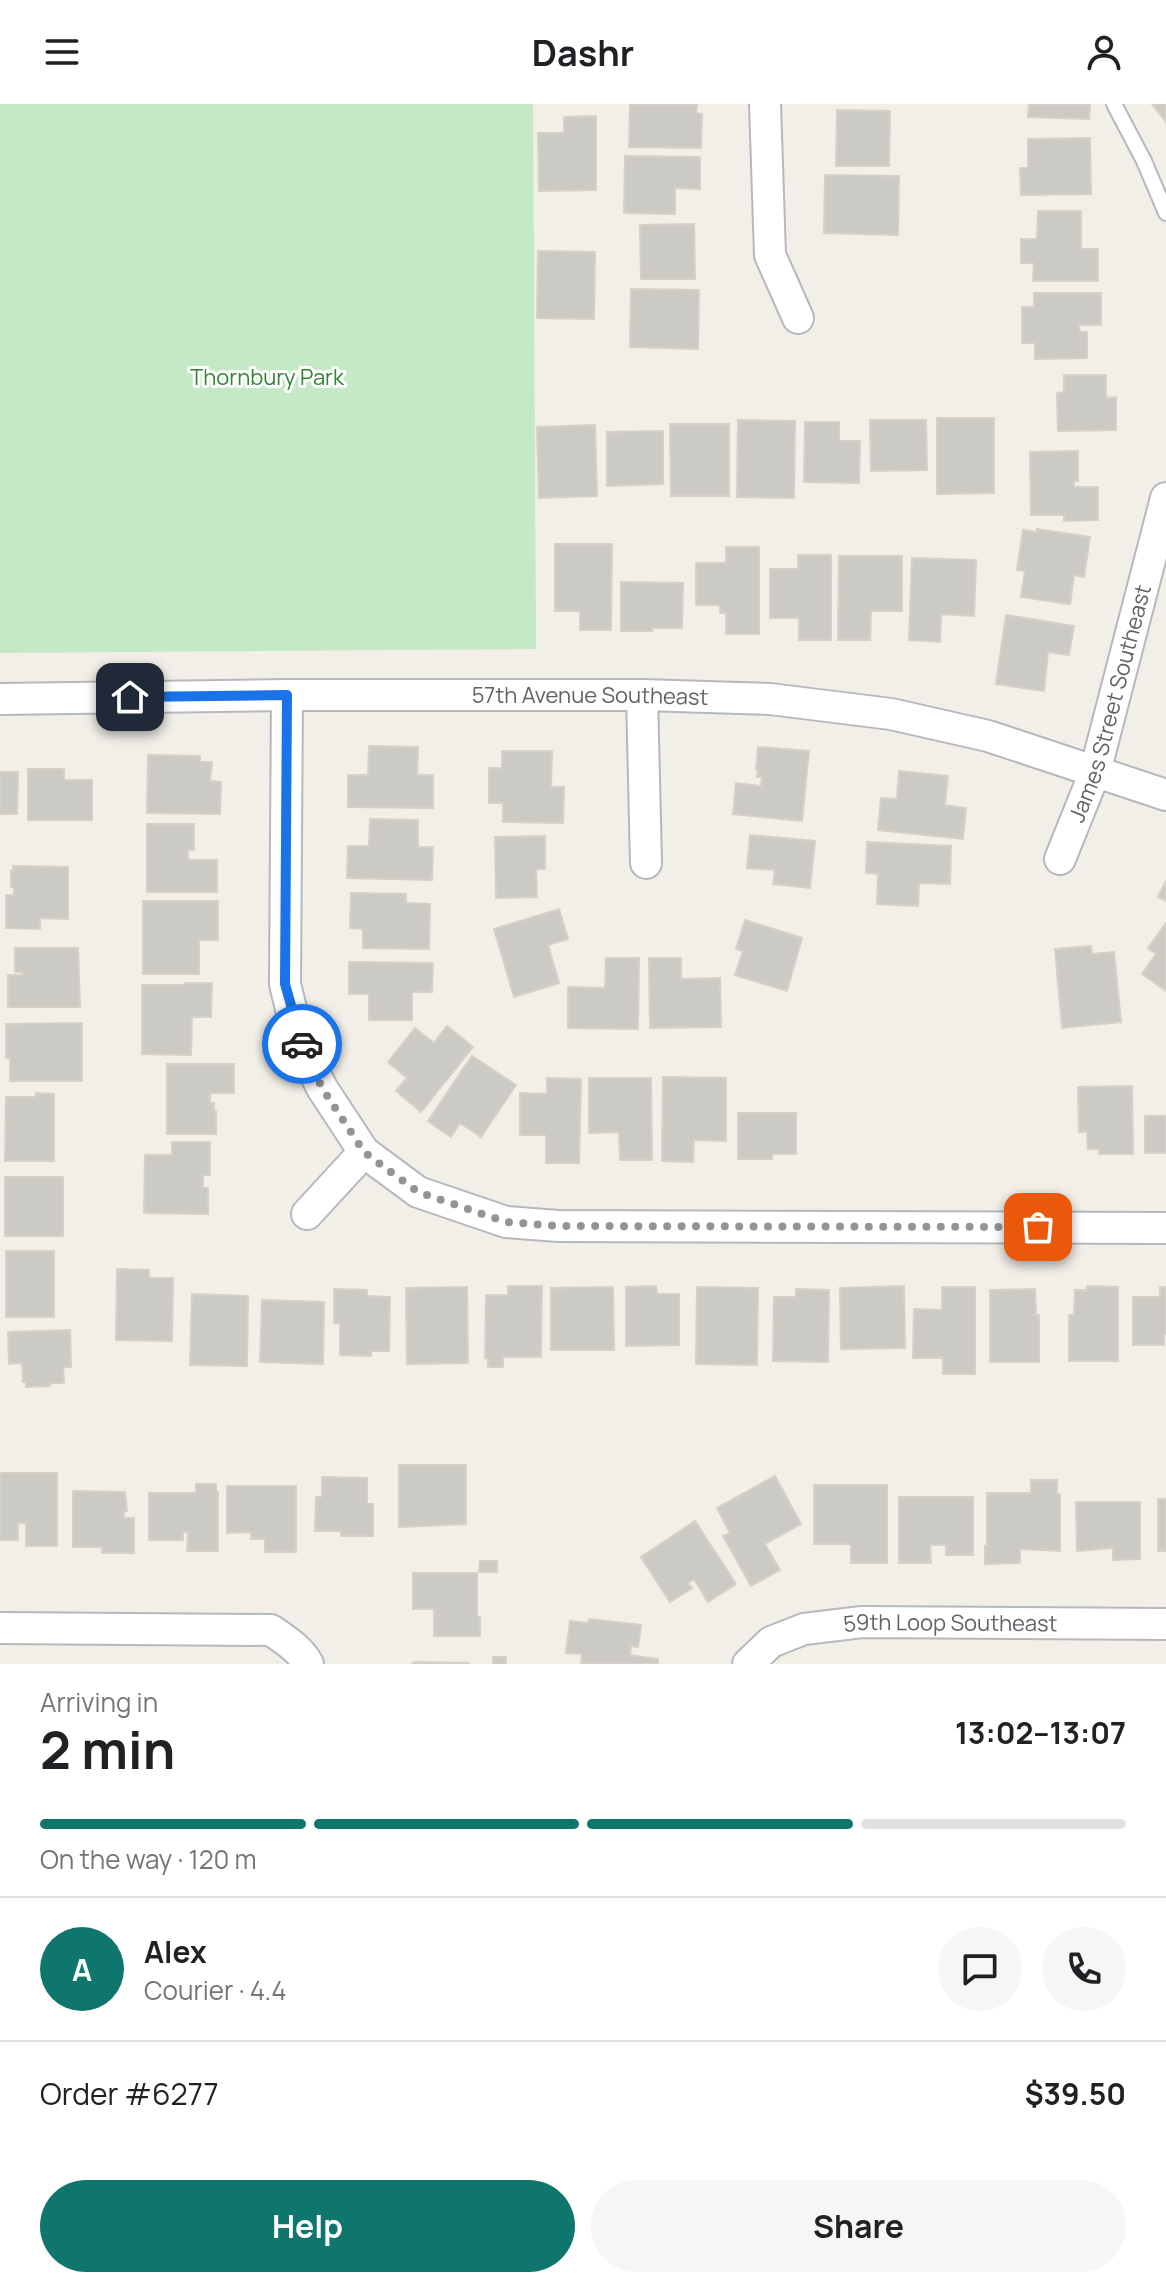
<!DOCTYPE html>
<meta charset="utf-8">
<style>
:root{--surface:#fff;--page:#f6f6f6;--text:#202124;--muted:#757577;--line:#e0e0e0;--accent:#0f766e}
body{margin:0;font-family:Manrope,sans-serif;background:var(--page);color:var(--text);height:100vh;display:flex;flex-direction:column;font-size:30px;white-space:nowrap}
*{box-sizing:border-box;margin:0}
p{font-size:26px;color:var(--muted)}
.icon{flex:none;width:44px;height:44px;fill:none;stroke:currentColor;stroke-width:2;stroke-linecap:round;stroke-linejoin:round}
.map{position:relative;height:1560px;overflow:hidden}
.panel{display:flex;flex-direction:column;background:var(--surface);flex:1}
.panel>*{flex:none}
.pin{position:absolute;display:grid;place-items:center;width:68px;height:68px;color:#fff;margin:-34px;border-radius:16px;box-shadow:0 4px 12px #0006}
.courier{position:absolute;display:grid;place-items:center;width:80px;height:80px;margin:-40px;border:6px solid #1a73e8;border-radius:50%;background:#fff;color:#222;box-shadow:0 2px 10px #0007}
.overview em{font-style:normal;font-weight:700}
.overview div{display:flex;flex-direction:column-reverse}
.overview{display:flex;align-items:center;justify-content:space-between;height:136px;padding:0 40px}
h1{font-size:52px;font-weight:700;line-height:60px}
.bar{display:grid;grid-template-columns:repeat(4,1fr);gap:12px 8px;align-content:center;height:96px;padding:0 40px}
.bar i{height:10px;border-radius:6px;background:var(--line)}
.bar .selected{background:var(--accent)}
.bar p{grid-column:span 4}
.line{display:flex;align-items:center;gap:20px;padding:0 40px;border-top:2px solid var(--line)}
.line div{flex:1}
.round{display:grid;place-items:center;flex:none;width:84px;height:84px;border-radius:42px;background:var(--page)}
.cta{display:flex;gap:16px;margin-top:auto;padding:16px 40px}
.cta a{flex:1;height:92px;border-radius:48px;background:var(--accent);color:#fff;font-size:32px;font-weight:700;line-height:92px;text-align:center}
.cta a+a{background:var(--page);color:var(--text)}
header{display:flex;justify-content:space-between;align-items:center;height:104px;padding:0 40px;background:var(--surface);font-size:36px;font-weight:700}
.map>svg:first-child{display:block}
.green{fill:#c5e8c5}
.building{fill:#cccac5;stroke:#d6d1c6;stroke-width:2}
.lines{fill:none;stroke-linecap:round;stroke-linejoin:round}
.service-casing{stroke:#b5b8bc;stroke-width:18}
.minor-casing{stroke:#b5b8bc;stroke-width:34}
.service{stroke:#fff;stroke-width:14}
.minor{stroke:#fff;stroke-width:30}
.done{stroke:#929495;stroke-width:8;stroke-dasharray:0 14.4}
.route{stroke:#1a73e8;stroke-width:10}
.labels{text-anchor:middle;stroke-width:6;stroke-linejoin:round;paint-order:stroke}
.park-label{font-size:22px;fill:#348238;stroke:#fff}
.street-label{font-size:22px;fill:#5f6368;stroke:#fff}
</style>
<header><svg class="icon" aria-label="menu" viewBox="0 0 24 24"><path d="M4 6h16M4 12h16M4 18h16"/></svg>Dashr<svg class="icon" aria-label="person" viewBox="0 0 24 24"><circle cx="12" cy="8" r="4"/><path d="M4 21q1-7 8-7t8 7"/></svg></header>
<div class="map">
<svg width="1166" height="1560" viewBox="0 0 1166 1560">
<rect width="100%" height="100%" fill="#f1efe8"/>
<polygon class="green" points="0,0 533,0 536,545 0,549"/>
<g class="building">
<polygon points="630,0 697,0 696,9 702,10 701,44 629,43"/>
<polygon points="1029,0 1090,0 1089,15 1028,13"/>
<polygon points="1152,0 1166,0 1166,18"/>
<polygon points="837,6 890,7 889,62 836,62"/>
<polygon points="596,12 596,86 539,87 538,29 564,29 564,13"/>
<polygon points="1090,34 1091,90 1021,91 1020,64 1028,64 1028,35"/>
<polygon points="625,52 700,53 700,85 675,84 675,110 624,109"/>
<polygon points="825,71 899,72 898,131 824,129"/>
<polygon points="1038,107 1081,107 1081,145 1098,145 1098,177 1033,177 1034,159 1021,159 1021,135 1037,135"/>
<polygon points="694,120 695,175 641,175 640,121"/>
<polygon points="538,147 595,148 594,215 537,214"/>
<polygon points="631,185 699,186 698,245 630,243"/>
<polygon points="1034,189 1101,189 1101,221 1079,221 1080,228 1087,228 1087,254 1035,255 1035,239 1022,239 1022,203 1034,203"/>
<polygon points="1064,271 1106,271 1106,294 1116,293 1116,326 1058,327 1057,289 1064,288"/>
<polygon points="937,314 994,314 994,389 937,390"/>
<polygon points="738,316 795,317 794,394 737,393"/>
<polygon points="870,316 926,316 927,366 871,367"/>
<polygon points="805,318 839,318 839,337 860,337 859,379 804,378"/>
<polygon points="670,320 729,320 729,392 671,392"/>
<polygon points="595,321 597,392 539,394 537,323"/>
<polygon points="663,327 663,380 607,382 607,328"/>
<polygon points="1078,347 1078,377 1074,377 1074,383 1098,383 1098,416 1064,417 1064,411 1031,411 1030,348"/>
<polygon points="1037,425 1090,433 1084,473 1074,471 1070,500 1021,493 1025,467 1017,466 1023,426 1037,428"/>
<polygon points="555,440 612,440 611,526 580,526 580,507 555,507"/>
<polygon points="726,443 759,443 759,530 726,530 726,509 720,509 720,501 696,501 696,459 726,459"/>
<polygon points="798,451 831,451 831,536 799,536 799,514 770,514 770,465 798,465"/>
<polygon points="839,452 902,452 902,507 871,507 870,536 838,536"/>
<polygon points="912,454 976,456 974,512 941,510 940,538 909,536"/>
<polygon points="621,478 683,479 682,524 652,524 652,527 621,527"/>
<polygon points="1006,511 1074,522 1069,551 1048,548 1044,587 996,580"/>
<polygon points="369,642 418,643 417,671 433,671 433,704 348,703 348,671 368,671"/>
<polygon points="758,643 809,647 802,717 733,710 736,679 761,682 762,673 757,673 758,665 756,665"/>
<polygon points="502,647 552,647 551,683 564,683 563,719 503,718 503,699 489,699 489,664 502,664"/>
<polygon points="148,651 200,652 200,658 212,658 210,677 221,678 220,710 147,709"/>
<polygon points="28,665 64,665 64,676 92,676 92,716 28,716"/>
<polygon points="899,667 948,672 945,701 966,704 963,735 878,726 881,694 897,695"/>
<polygon points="0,668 18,668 17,710 0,710"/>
<polygon points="370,715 418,716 418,743 433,743 432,776 347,774 348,742 369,742"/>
<polygon points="147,720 194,720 194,746 188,746 188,756 217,756 217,788 147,788"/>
<polygon points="750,731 815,737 810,784 773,780 775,766 747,764"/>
<polygon points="545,732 545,765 536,765 537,793 496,794 495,733"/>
<polygon points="867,738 951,742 950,780 919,779 918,802 877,800 878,770 866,769"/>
<polygon points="13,762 68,763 68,815 40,814 40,825 6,824 6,791 14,791 14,783 11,783 11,767 13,767"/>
<polygon points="1166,777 1166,797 1158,793"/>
<polygon points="351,789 406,790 406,799 430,800 429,845 363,844 363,825 350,824"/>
<polygon points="143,797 218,797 218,836 199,836 199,870 143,870"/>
<polygon points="559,805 568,835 548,841 559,879 514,893 494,825"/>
<polygon points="745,816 802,834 787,887 735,871 743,847 736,845"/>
<polygon points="1166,819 1166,887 1142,870 1156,850 1148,844"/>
<polygon points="1091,842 1092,850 1114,848 1121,918 1062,924 1055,845"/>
<polygon points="15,844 78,844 80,903 8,903 8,871 23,871 23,868 15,868"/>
<polygon points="606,854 639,854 638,925 568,924 568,883 605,884"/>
<polygon points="649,854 681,854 681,875 720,874 721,923 650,924"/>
<polygon points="349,858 433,859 432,888 412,888 412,916 369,916 369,890 349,890"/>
<polygon points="185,879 212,879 211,913 192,913 191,951 142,950 142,881 185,881"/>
<polygon points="82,919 82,977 10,977 10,954 6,954 6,920"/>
<polygon points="447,922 473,943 421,1008 396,987 407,974 388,958 415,924 434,939"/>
<polygon points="472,952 516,981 481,1033 460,1019 451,1033 428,1017"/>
<polygon points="167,960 234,960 234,989 210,989 210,999 214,999 214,1007 216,1007 216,1030 167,1030"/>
<polygon points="663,973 726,974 726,1037 694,1036 693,1058 662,1057"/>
<polygon points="547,974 581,975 579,1059 546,1059 546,1031 520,1031 520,989 547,990"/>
<polygon points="589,974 651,974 652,1056 620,1056 619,1028 589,1029"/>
<polygon points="1132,982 1133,1050 1099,1050 1099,1045 1088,1045 1087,1028 1079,1028 1078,983"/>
<polygon points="36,989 54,990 54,1057 5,1057 6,993 36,993"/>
<polygon points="738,1009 796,1009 796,1050 772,1050 772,1055 738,1055"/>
<rect x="1145" y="1012" width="21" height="37"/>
<polygon points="172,1038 210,1038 210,1071 203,1071 203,1084 208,1084 208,1110 144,1109 145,1051 172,1051"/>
<rect x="5" y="1073" width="58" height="59"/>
<rect x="6" y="1147" width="48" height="66"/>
<polygon points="117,1165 149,1166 149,1174 173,1174 172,1237 116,1236"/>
<polygon points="508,1182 542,1182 541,1253 503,1253 503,1263 488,1263 488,1254 485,1254 486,1191 508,1191"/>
<polygon points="656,1182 657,1190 679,1190 679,1241 626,1242 626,1183"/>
<polygon points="904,1182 905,1244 841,1245 840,1184"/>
<polygon points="1087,1182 1118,1183 1118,1257 1069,1257 1069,1211 1074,1211 1075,1186 1087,1186"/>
<polygon points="467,1183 468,1259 407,1260 406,1184"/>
<polygon points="613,1183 614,1246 551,1246 551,1184"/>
<polygon points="697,1183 758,1184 757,1261 696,1260"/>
<polygon points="942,1183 975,1183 975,1270 943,1270 943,1254 913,1254 914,1205 942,1206"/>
<polygon points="1160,1183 1166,1183 1166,1230 1164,1230 1164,1241 1133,1241 1133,1193 1160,1193"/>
<polygon points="334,1185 367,1186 367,1192 390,1193 389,1247 371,1247 371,1252 340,1251 340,1219 334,1219"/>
<polygon points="796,1185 829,1186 828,1258 773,1257 774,1193 796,1193"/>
<polygon points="1035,1185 1036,1211 1039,1211 1039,1258 990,1258 990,1186"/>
<polygon points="192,1190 248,1192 247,1262 190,1261"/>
<polygon points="262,1196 324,1198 323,1260 260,1258"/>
<polygon points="70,1226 71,1263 63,1263 64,1279 50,1279 50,1282 26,1283 26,1278 23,1278 22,1259 9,1260 8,1228"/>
<polygon points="399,1361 466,1361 466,1420 399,1423"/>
<polygon points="0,1369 57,1369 57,1442 26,1442 26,1419 18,1419 18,1436 0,1436"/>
<polygon points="775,1372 801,1420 765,1440 780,1466 751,1482 723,1432 730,1429 717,1404"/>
<polygon points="322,1373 367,1374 367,1400 373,1400 373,1432 341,1432 341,1427 315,1427 316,1393 322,1393"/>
<polygon points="1031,1376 1057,1376 1057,1390 1060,1390 1060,1447 1020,1445 1020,1459 985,1460 985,1442 987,1442 987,1389 1031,1389"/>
<polygon points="196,1380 216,1380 216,1388 218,1388 218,1447 187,1447 188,1428 183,1428 183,1436 149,1436 149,1389 196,1389"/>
<polygon points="814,1381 887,1381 887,1459 851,1459 851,1440 814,1440"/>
<polygon points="227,1382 296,1382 296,1448 265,1448 265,1435 251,1435 251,1428 227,1429"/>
<polygon points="73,1387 125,1388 127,1407 124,1407 124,1414 134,1414 134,1449 102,1449 102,1443 73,1443"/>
<polygon points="899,1393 973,1393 973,1451 946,1451 946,1441 930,1441 931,1459 899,1459"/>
<rect x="1158" y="1395" width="8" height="52"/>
<polygon points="1076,1398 1140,1398 1140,1455 1113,1456 1113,1444 1077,1447"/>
<polygon points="695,1417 736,1480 708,1498 694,1475 688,1479 692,1484 670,1498 641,1453"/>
<polygon points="480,1457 497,1457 497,1468 479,1468"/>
<polygon points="413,1469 477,1469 477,1513 480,1513 480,1532 434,1532 434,1505 413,1505"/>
<polygon points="589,1515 641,1521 638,1543 631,1542 630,1551 658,1555 658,1560 581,1560 582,1550 566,1549 570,1517 588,1519"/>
<rect x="493" y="1553" width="13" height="7"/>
<polygon points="414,1558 469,1559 469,1560 412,1560"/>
</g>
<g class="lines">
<defs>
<polyline id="service" points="1114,0 1144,57 1166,109"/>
<g id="minor">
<polyline points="765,0 770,151 798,214"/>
<polyline points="287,591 285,880 294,917 307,953 322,984 364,1048 418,1088 506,1118 558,1122 1166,1124"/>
<polyline points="642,591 646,759"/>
<path id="s1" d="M0 595 287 591H642L770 595 891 610 988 632 1166 691"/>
<path id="s2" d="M1060 755 1095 668 1166 394"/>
<polyline points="307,1110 364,1048"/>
<path d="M0 1524 271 1526C285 1536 300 1545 308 1560"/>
<path id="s3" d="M748 1560 771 1538 804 1525 862 1518 1166 1520"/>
</g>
</defs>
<use href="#service" class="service-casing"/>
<use href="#minor" class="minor-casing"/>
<use href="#service" class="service"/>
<use href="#minor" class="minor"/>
</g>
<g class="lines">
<polyline class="done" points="302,940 322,984 364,1048 418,1088 506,1118 558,1122 1038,1123"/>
<polyline class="route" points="130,593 287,591 285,880 302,940"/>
</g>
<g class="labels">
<g class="park-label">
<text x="267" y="281">Thornbury Park</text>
</g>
<g class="street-label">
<text dy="8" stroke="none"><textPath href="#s1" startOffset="590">57th Avenue Southeast</textPath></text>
<text dy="8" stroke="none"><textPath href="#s2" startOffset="164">James Street Southeast</textPath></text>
<text dy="8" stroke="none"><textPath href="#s3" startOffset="214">59th Loop Southeast</textPath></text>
</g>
</g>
</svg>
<div class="pin" style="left:1038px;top:1123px;background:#ea580c"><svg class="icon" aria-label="bag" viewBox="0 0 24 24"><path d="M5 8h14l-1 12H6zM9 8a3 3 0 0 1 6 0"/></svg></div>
<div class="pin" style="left:130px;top:593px;background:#1f2937"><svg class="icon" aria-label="home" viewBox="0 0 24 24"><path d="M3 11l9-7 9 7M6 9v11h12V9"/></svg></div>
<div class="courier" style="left:302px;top:940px"><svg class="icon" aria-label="car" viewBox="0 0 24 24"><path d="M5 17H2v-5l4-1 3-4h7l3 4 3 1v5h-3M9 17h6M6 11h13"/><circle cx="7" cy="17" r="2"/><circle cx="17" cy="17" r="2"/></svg></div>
</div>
<section class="panel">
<div class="overview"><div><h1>2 min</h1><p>Arriving in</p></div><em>13:02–13:07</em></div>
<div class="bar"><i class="selected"></i><i class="selected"></i><i class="selected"></i><i></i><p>On the way · 120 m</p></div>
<div class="line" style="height:144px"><b class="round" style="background:var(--accent);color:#fff">A</b><div><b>Alex</b><p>Courier · 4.4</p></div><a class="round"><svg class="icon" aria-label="chat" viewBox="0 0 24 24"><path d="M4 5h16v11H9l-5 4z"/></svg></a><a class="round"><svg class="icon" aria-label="phone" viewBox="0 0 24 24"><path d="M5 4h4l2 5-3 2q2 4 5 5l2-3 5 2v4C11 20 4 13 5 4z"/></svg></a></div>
<div class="line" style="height:104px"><div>Order #6277</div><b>$39.50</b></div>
<div class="cta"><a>Help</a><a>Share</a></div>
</section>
